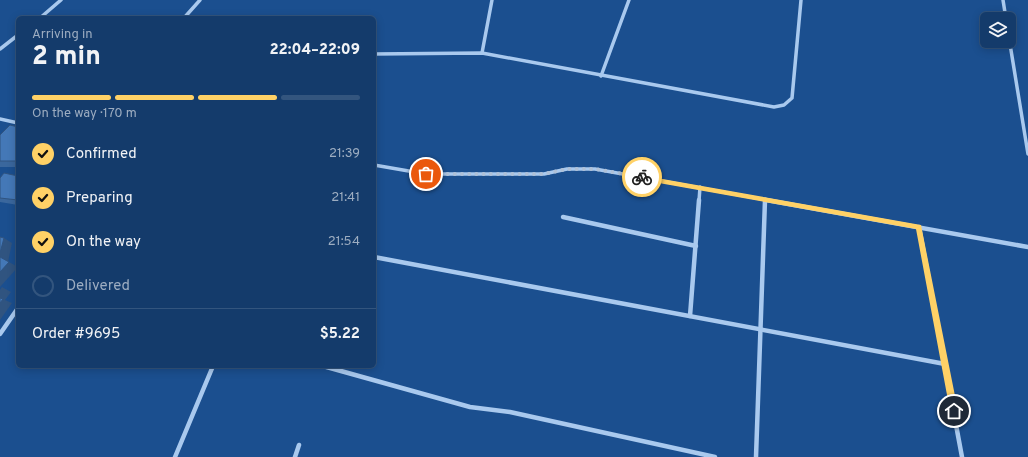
<!DOCTYPE html>
<meta charset="utf-8">
<style>
:root{--surface:#143b6b;--page:#214673;--text:#f1f3f6;--muted:#9dadc1;--line:#33557e;--accent:#ffd166}
body{margin:0;font-family:Overpass,sans-serif;background:var(--page);color:var(--text);height:100vh;display:flex;flex-direction:column;font-size:15px;white-space:nowrap}
*{box-sizing:border-box;margin:0}
p{font-size:13px;color:var(--muted)}
.icon{flex:none;width:22px;height:22px;fill:none;stroke:currentColor;stroke-width:2;stroke-linecap:round;stroke-linejoin:round}
.map{position:relative;flex:1;overflow:hidden}
.sheet{position:absolute;left:16px;top:16px;width:360px;height:352px;display:flex;flex-direction:column;background:var(--surface);border-radius:6px;box-shadow:0 2px 10px #0003,0 0 0 1px var(--line)}
.sheet>*{flex:none}
.tools{position:absolute;left:980px;top:12px;display:grid;gap:8px}
.tools a{display:grid;place-items:center;width:36px;height:36px;border-radius:6px;background:var(--surface);box-shadow:0 2px 10px #0003,0 0 0 1px var(--line);font-size:20px}
.pin{position:absolute;display:grid;place-items:center;width:34px;height:34px;color:#fff;margin:-17px;border:2px solid #fff;border-radius:50%;box-shadow:0 1px 4px #0007}
.courier{position:absolute;display:grid;place-items:center;width:40px;height:40px;margin:-20px;border:3px solid #ffd166;border-radius:50%;background:#fff;color:#222;box-shadow:0 1px 5px #0007}
.head em{font-style:normal;font-weight:800}
.head div{display:flex;flex-direction:column-reverse}
.head{display:flex;align-items:center;justify-content:space-between;height:68px;padding:0 16px}
h1{font-size:26px;font-weight:800;line-height:30px}
.bar{display:grid;grid-template-columns:repeat(4,1fr);gap:6px 4px;align-content:center;height:48px;padding:0 16px}
.bar i{height:5px;border-radius:3px;background:var(--line)}
.bar .active{background:var(--accent)}
.bar p{grid-column:span 4}
.line{display:flex;align-items:center;gap:10px;padding:0 16px;border-top:1px solid var(--line)}
.line div{flex:1}
ol{padding:0 16px;list-style:none}
li{display:flex;align-items:center;gap:12px;height:44px}
li p{margin-inline-start:auto}
li .icon{padding:4px;border-radius:50%;background:var(--accent);color:#111;stroke-width:4}
li:last-child{color:var(--muted)}
li i{width:22px;height:22px;border:2px solid var(--line);border-radius:50%}
.map>svg:first-child{display:block}
.lines{fill:none;stroke-linecap:round;stroke-linejoin:round}
.minor-far1{stroke:#a9c9ee;stroke-width:3.5}
.minor{stroke:#a9c9ee;stroke-width:4.5}
.wall{fill:#3a679d}
.shaded-wall{fill:#305480}
.building{fill:#4478b7;stroke:#305480}
.route{fill:#ffd166}
.done{stroke:#afc1d8;stroke-width:4;stroke-dasharray:0 7.2}
</style>
<div class="map">
<svg width="1028" height="457" viewBox="0 0 1028 457">
<rect width="100%" height="100%" fill="#1b4f8f"/>
<g class="lines">
<g class="minor-far1">
<polyline points="1003,0 1006,19"/>
<polyline points="40,18 61,0"/>
<polyline points="184,18 200,0"/>
<polyline points="1009,38 1028,154"/>
<polyline points="0,49 18,35"/>
<polyline points="482,53 492,0"/>
<polyline points="374,54 482,53 774,107 784,105 792,98 801,0"/>
<polyline points="601,76 629,0"/>
<polyline points="0,119 18,123"/>
<polyline points="374,165 426,174 544,174 567,169 595,169 772,201"/>
<polyline points="699,201 700,187"/>
<polyline points="765,201 765,199"/>
</g>
<g class="minor">
<polyline points="766,200 1028,247"/>
<polyline points="563,217 696,246"/>
<polyline points="919,227 962,457"/>
<polyline points="374,257 945,364"/>
<polyline points="690,316 699,200"/>
<polyline points="0,334 18,308"/>
<polyline points="323,366 470,407 510,412 715,457"/>
<polyline points="175,457 213,366"/>
<polyline points="295,457 299,445"/>
<polyline points="756,457 765,200"/>
</g>
</g>
<g class="wall">
<polygon points="18,127 18,167 0,167 0,135"/>
<polygon points="18,176 18,205 0,202 0,178"/>
</g>
<g class="shaded-wall">
<polygon points="4,238 12,243 8,262 0,257 0,253"/>
<polygon points="9,262 18,267 0,287 0,272"/>
<polygon points="2,287 11,292 5,300 12,303 0,320 0,290"/>
</g>
<g class="building">
<polygon points="10,125 18,127 18,161 0,161 0,135"/>
<polygon points="4,173 18,176 18,200 0,198 0,178"/>
<polygon points="0,237 4,238 0,253"/>
<polygon points="0,257 9,262 0,272"/>
<polygon points="0,298 3,299 0,303"/>
</g>
<polygon class="route" points="640,175 921,225 958,411 957,413 954,414 950,411 916,229 642,180 640,179"/>
<g class="lines">
<polyline class="done" points="426,174 544,174 567,169 595,169 642,177"/>
</g>
</svg>
<div class="tools">
<a><svg class="icon" aria-label="layers" viewBox="0 0 24 24"><path d="M12 4l9 5-9 5-9-5zM3 14l9 5 9-5"/></svg></a>
</div>
<div class="pin" style="left:426px;top:174px;background:#ea580c"><svg class="icon" aria-label="bag" viewBox="0 0 24 24"><path d="M5 8h14l-1 12H6zM9 8a3 3 0 0 1 6 0"/></svg></div>
<div class="pin" style="left:954px;top:411px;background:#1f2937"><svg class="icon" aria-label="home" viewBox="0 0 24 24"><path d="M3 11l9-7 9 7M6 9v11h12V9"/></svg></div>
<div class="courier" style="left:642px;top:177px"><svg class="icon" aria-label="bike" viewBox="0 0 24 24"><circle cx="6" cy="16" r="4"/><circle cx="18" cy="16" r="4"/><path d="M6 16l4-8h5l3 8M10 8l3 8H6M13 5h3"/></svg></div>
<section class="sheet">
<div class="head"><div><h1>2 min</h1><p>Arriving in</p></div><em>22:04–22:09</em></div>
<div class="bar"><i class="active"></i><i class="active"></i><i class="active"></i><i></i><p>On the way · 170 m</p></div>
<ol>
<li><svg class="icon" aria-label="check" viewBox="0 0 24 24"><path d="M5 12l5 5 9-10"/></svg>Confirmed<p>21:39</p></li>
<li><svg class="icon" aria-label="check" viewBox="0 0 24 24"><path d="M5 12l5 5 9-10"/></svg>Preparing<p>21:41</p></li>
<li><svg class="icon" aria-label="check" viewBox="0 0 24 24"><path d="M5 12l5 5 9-10"/></svg>On the way<p>21:54</p></li>
<li><i></i>Delivered</li>
</ol>
<div class="line" style="height:52px"><div>Order #9695</div><b>$5.22</b></div>
</section>
</div>
